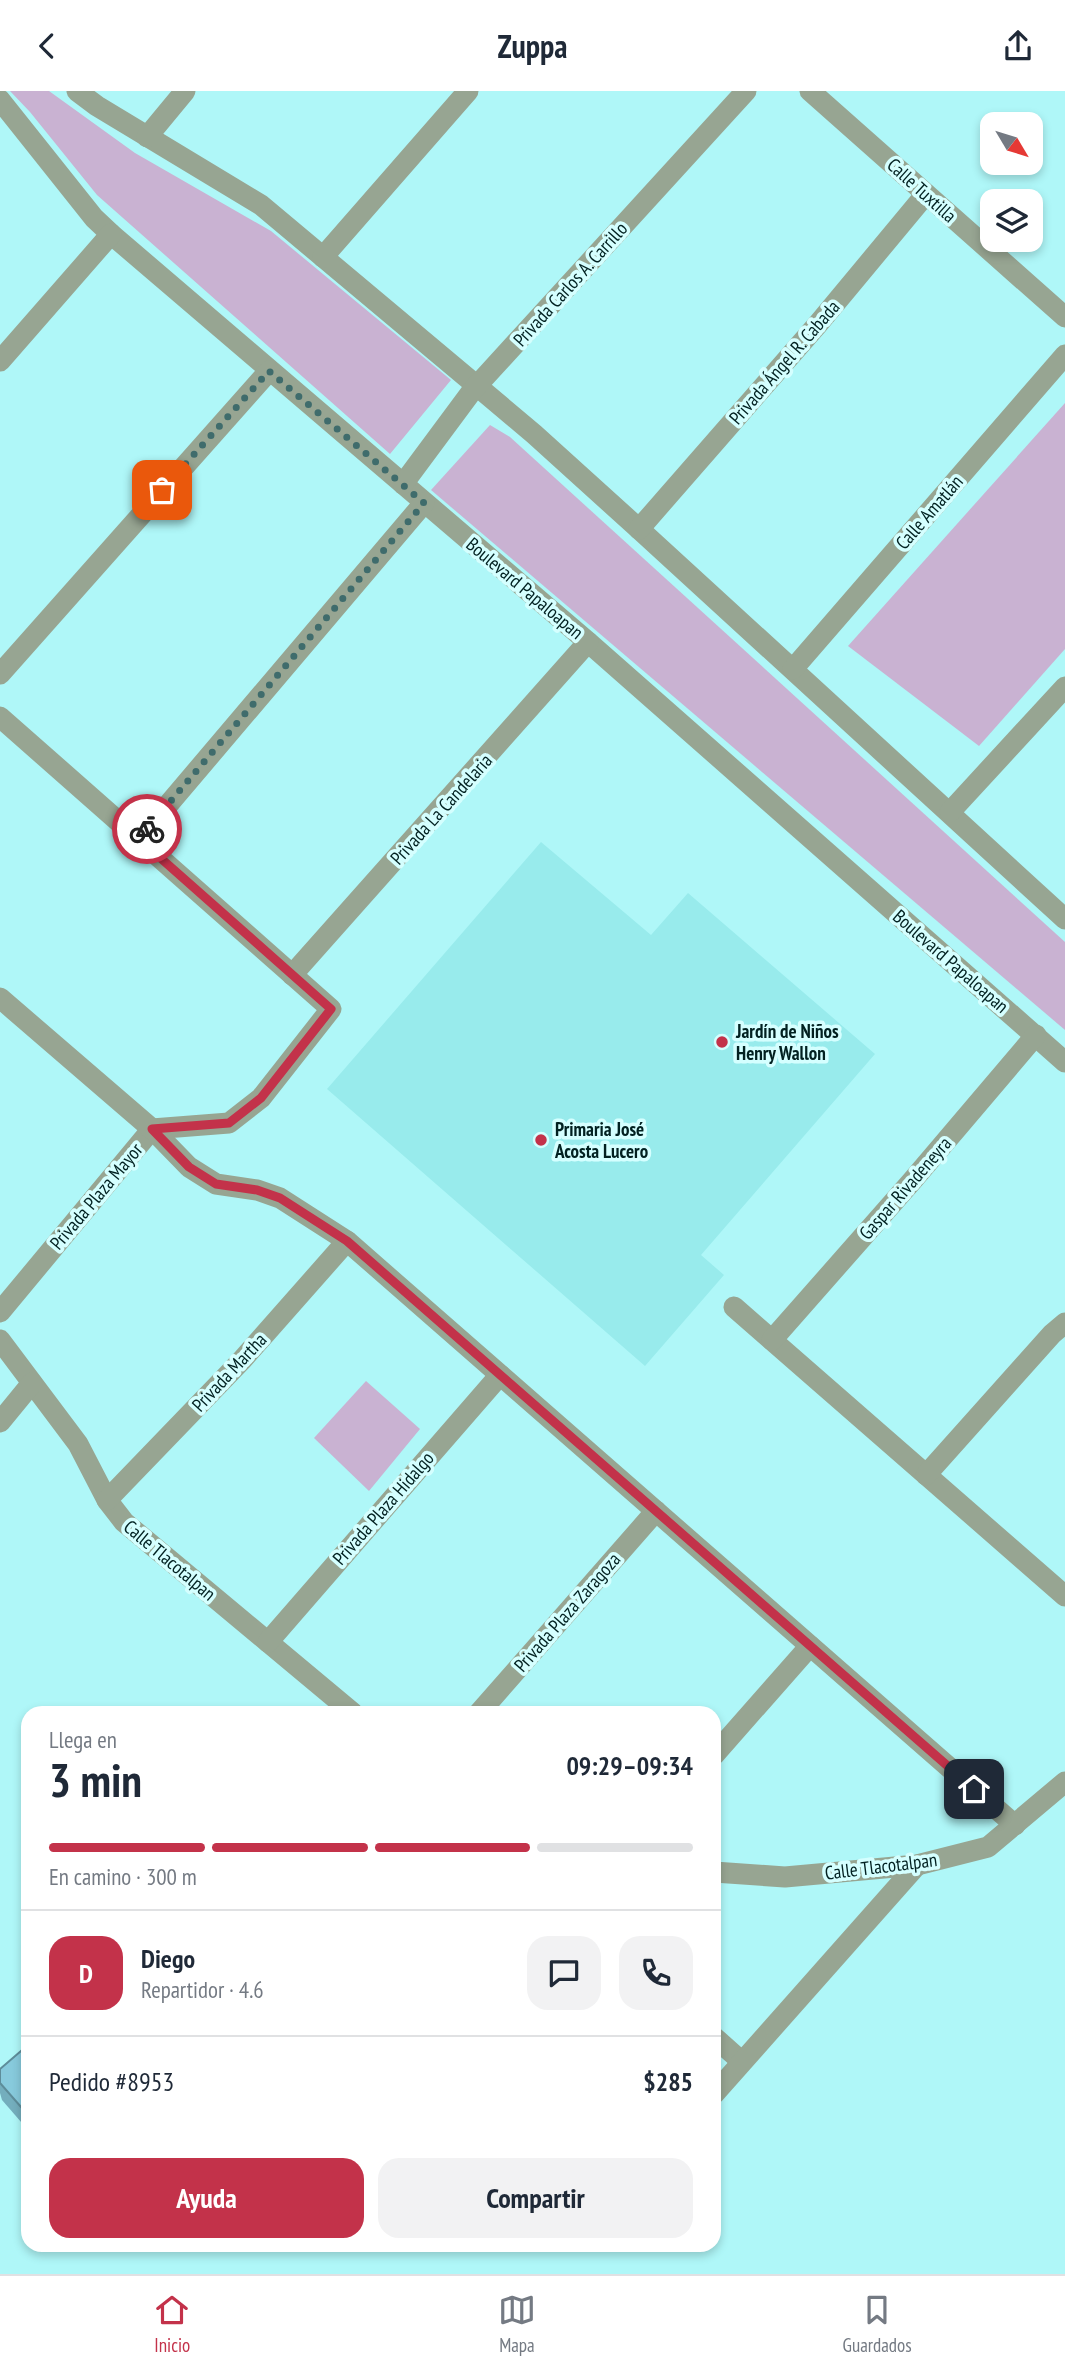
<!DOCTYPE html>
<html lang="es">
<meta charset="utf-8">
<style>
:root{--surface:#fff;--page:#f2f2f3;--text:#1f2937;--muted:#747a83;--line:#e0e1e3;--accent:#c3324a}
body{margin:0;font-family:"PT Sans Narrow",sans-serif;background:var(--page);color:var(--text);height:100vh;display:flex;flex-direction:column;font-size:26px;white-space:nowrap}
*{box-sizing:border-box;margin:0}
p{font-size:23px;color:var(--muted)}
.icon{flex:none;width:38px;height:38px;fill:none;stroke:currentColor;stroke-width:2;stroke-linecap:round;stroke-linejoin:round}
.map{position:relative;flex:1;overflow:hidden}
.panel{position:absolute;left:21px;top:1615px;width:700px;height:546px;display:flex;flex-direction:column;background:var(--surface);border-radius:21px;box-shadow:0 4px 10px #0003}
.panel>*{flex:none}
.needle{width:46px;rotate:128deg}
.buttons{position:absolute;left:980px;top:21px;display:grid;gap:14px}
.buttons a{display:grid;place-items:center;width:63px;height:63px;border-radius:14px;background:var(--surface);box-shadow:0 4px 10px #0003;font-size:35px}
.pin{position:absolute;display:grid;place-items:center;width:60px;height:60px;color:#fff;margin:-30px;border-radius:14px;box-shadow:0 4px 10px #0006}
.courier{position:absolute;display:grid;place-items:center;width:70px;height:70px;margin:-35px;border:5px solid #c3324a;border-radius:50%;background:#fff;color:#222;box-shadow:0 2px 9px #0007}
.head em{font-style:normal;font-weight:700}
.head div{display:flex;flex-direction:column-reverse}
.head{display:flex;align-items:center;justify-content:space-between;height:119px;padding:0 28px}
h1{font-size:46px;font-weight:700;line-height:52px}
.bar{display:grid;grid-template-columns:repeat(4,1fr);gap:10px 7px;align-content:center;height:84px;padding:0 28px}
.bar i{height:9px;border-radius:5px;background:var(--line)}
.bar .on{background:var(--accent)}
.bar p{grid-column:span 4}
.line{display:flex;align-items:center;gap:18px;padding:0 28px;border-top:2px solid var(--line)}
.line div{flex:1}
.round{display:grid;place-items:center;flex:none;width:74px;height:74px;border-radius:21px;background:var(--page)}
.action{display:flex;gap:14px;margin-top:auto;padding:14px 28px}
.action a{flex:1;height:80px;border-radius:21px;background:var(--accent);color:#fff;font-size:28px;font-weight:700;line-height:80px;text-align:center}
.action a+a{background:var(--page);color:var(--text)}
header{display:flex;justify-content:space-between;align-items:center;height:91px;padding:0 28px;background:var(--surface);font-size:32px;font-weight:700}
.dock{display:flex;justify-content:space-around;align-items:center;height:98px;border-top:2px solid var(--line);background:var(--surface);font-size:19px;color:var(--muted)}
.dock a{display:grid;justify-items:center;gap:4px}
.dock .on{color:var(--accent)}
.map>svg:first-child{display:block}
.built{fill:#98ebec}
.green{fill:#c9b2d2}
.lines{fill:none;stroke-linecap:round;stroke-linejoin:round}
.minor{stroke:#97a592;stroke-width:21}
.wall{fill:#74aebd}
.building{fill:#87cadc;stroke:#5e8d9a;stroke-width:2}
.done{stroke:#3f6c6c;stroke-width:7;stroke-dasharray:0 12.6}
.route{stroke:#c3324a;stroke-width:9}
.poi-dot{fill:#c3324a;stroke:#d5ffff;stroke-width:2.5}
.labels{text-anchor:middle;stroke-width:7;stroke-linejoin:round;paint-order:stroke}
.street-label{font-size:19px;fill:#022121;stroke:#d5ffff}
.poi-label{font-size:19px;font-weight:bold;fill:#022121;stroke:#d5ffff;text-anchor:start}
</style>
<header><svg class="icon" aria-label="back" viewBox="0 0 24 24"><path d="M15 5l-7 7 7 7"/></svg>Zuppa<svg class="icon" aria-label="share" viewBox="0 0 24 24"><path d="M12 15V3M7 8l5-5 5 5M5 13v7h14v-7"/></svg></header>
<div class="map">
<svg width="1065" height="2183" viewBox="0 0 1065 2183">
<rect width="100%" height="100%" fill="#aff7f8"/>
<polygon class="built" points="541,751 651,844 688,802 875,963 701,1164 724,1184 645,1275 327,998"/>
<g class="green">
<polygon points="10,0 49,0 135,62 271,140 451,289 390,363 97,104 30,21"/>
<polygon points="1065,312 1065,558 979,655 848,555"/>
<polygon points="490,334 510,346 1065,851 1065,939 431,399"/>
<polygon points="366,1290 420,1338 369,1400 314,1347"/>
</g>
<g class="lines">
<g class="minor">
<polyline points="77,0 97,15 261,114 477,295 534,343 639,438 1065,828"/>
<polyline points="810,0 1065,226"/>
<polyline points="0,9 94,127 111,143 588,551 1065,971"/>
<polyline points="147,46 185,0"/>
<polyline points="323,166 468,0"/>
<polyline points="0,270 111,143"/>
<polyline points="403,393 472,300 746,0"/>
<polyline points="639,438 818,233 926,103"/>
<polyline points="793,578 1065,264"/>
<polyline points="0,583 269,280"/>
<polyline points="0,626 331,918 261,1007 229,1032 152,1038 0,1221"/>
<polyline points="950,721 1065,596"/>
<polyline points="139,748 424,412"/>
<polyline points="292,884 588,551"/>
<polyline points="0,907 152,1038 189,1076 216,1093 257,1099 280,1107 347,1150 1015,1734"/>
<polyline points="734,1216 1065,1505"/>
<polyline points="0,1249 78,1353 107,1409 124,1431 353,1622"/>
<polyline points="772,1249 912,1090 1036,944"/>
<polyline points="0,1331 32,1292"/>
<polyline points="926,1384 1052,1243 1065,1232"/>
<polyline points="107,1409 242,1269 347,1150"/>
<polyline points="268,1551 500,1284"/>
<polyline points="479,1622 656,1420"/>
<polyline points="714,1664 810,1555"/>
<polyline points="714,1781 785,1786 917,1774 988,1756 1065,1691"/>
<polyline points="714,1946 741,1970"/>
<polyline points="714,2003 917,1774"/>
</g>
</g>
<polygon class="wall" points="28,1954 28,2039 2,2009 0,2002 0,1978"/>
<polygon class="building" points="28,1954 28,2024 0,1992 0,1978"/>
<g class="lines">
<polyline class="done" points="147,738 424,412 269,280 162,399"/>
<polyline class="route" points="147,738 139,748 331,918 261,1007 229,1032 152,1038 189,1076 216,1093 257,1099 280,1107 347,1150 974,1698"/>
</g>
<g class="poi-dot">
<circle cx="722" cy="951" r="7"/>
<circle cx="541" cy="1049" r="7"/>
</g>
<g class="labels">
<g class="street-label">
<text transform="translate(922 99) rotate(42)" y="7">Calle Tuxtilla</text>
<text transform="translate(570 193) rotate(-48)" y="7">Privada Carlos A. Carrillo</text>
<text transform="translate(784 271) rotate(-49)" y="7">Privada Ángel R. Cabada</text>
<text transform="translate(929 421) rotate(-49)" y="7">Calle Amatlán</text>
<text transform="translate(525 497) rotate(40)" y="7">Boulevard Papaloapan</text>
<text transform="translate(441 718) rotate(-48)" y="7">Privada La Candelaria</text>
<text transform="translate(951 870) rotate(41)" y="7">Boulevard Papaloapan</text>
<text transform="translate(905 1097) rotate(-49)" y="7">Gaspar Rivadeneyra</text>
<text transform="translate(96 1105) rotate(-50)" y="7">Privada Plaza Mayor</text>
<text transform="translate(229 1281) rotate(-47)" y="7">Privada Martha</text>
<text transform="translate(383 1417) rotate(-49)" y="7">Privada Plaza Hidalgo</text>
<text transform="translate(170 1469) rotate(40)" y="7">Calle Tlacotalpan</text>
<text transform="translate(567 1521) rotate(-49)" y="7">Privada Plaza Zaragoza</text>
<text transform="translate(881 1775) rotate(-7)" y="7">Calle Tlacotalpan</text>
</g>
<g class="poi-label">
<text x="736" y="947">Jardín de Niños<tspan x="736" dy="22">Henry Wallon</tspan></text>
<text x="555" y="1045">Primaria José<tspan x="555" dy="22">Acosta Lucero</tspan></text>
</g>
</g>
</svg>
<div class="buttons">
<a><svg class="needle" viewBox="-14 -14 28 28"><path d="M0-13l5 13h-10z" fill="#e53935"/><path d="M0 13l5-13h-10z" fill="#747a83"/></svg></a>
<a><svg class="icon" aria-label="layers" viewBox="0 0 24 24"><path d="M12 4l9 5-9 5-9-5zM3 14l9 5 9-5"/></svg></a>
</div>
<div class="pin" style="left:162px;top:399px;background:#ea580c"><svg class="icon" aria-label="bag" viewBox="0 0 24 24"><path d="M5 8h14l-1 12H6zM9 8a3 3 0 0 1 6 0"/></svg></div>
<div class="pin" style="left:974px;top:1698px;background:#1f2937"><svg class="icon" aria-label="home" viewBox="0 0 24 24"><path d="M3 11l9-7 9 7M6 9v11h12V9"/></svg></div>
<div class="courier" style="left:147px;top:738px"><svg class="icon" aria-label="bike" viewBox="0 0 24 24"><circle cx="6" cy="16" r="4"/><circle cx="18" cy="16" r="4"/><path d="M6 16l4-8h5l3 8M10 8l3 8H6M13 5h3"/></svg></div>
<section class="panel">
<div class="head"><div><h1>3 min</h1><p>Llega en</p></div><em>09:29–09:34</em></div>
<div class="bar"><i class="on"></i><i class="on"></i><i class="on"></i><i></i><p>En camino · 300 m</p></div>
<div class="line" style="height:126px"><b class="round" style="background:var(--accent);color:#fff">D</b><div><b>Diego</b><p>Repartidor · 4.6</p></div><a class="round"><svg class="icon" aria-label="chat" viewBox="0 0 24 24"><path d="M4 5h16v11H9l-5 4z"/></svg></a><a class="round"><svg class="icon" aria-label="phone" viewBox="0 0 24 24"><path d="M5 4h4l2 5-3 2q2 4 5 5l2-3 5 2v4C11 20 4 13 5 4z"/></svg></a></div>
<div class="line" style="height:91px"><div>Pedido #8953</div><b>$285</b></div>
<div class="action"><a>Ayuda</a><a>Compartir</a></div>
</section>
</div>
<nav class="dock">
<a class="on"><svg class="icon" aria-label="home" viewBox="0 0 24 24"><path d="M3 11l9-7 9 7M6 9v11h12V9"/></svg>Inicio</a>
<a><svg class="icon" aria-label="map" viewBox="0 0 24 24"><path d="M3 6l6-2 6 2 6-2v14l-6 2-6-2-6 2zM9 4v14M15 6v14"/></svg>Mapa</a>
<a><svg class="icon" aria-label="saved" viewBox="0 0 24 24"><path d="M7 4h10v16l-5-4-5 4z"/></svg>Guardados</a>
</nav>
